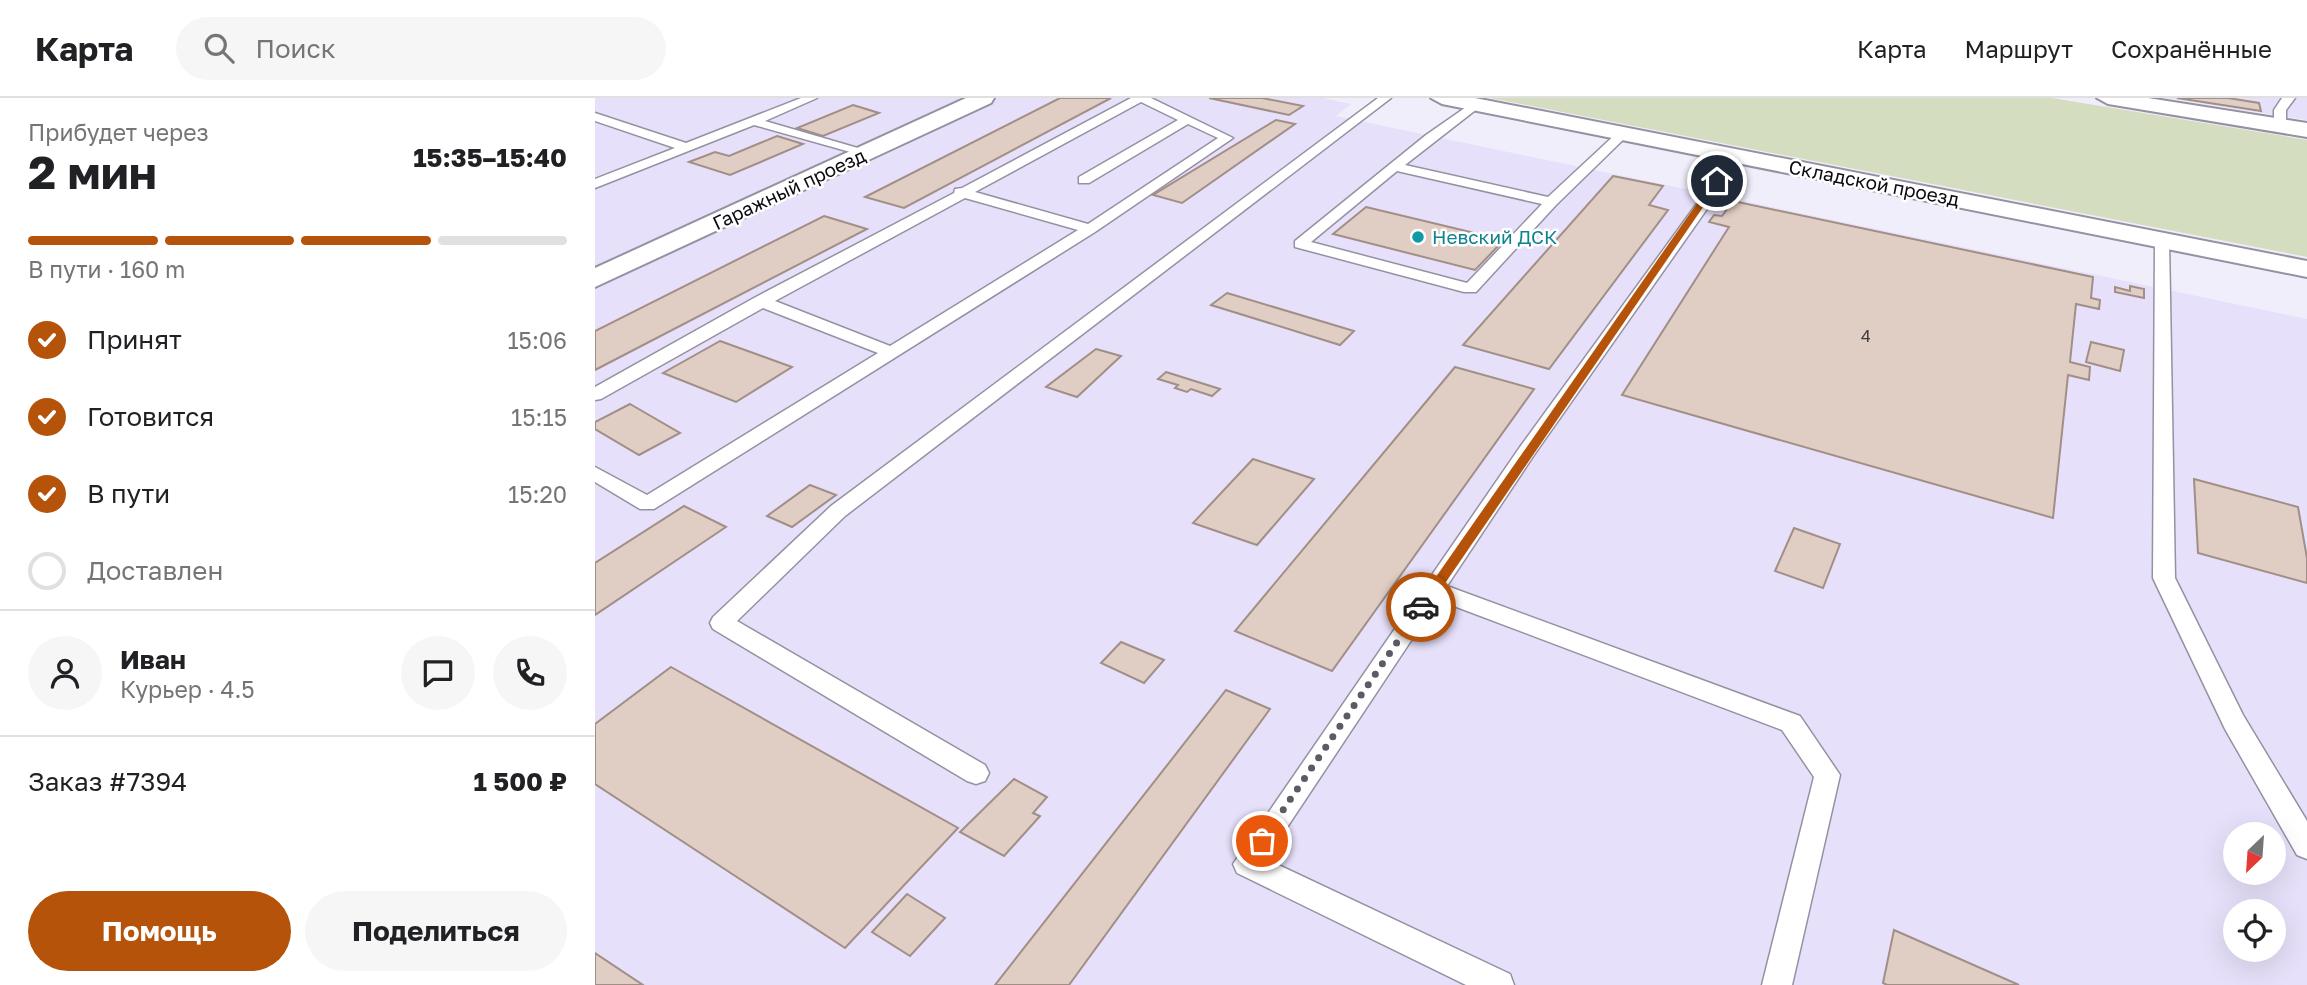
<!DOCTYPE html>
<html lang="ru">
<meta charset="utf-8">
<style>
:root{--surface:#fff;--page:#f6f6f6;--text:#202124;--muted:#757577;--line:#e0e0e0;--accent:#b45309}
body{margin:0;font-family:"Golos Text",sans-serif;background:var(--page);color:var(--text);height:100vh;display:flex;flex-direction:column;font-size:26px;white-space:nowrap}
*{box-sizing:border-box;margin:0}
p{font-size:23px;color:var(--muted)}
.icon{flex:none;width:38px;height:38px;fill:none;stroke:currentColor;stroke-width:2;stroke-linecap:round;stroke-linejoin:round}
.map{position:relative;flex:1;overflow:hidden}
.details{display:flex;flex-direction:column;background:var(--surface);width:595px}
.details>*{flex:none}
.needle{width:46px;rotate:205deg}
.controls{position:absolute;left:1628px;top:724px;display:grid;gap:14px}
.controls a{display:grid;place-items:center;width:63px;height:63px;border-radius:50%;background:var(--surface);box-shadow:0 7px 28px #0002;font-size:35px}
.pin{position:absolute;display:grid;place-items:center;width:60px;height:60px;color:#fff;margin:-30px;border:4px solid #fff;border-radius:50%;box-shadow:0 2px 7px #0007}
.courier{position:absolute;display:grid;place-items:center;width:70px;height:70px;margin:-35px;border:5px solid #b45309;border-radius:50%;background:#fff;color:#222;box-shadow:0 2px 9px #0007}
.head em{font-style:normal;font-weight:700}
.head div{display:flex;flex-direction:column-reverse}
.head{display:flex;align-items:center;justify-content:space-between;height:119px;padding:0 28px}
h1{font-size:46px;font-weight:700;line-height:52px}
.bar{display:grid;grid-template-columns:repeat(4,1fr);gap:10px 7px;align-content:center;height:84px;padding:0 28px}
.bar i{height:9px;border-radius:5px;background:var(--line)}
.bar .on{background:var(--accent)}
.bar p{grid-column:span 4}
.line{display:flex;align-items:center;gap:18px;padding:0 28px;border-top:2px solid var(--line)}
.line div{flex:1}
.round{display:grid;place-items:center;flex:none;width:74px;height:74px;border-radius:37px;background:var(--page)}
ol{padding:0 28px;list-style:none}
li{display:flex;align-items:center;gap:21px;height:77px}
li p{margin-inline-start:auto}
li .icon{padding:7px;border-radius:50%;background:var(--accent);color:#fff;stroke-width:4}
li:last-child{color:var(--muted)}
li i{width:38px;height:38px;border:4px solid var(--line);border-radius:50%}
.action{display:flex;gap:14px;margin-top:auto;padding:14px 28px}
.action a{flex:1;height:80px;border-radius:42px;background:var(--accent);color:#fff;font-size:28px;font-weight:700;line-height:80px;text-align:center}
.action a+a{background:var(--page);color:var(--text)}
header{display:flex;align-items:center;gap:42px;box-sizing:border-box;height:98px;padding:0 35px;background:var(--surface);border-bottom:2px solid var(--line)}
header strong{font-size:33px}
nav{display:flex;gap:38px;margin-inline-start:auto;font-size:24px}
.search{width:490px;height:63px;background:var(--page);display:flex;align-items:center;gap:18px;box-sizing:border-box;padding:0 24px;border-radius:38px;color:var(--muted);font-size:26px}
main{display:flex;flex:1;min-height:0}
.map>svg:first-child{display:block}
.built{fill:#e7e0fa;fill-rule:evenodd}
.green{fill:#d5ddc1}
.building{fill:#e0cec4;stroke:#a18f87;stroke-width:2}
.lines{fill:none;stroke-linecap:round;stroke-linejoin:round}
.service-casing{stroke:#9591a1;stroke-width:3}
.minor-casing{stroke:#9591a1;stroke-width:4}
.tertiary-casing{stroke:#9591a1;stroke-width:4}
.service{fill:#fff;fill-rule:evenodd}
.minor{fill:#fff;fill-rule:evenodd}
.tertiary{fill:#fff;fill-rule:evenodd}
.route{fill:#b45309}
.done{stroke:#5c5a63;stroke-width:7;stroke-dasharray:0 12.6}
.culture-dot{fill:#0f9aa8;stroke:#fff;stroke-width:2.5}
.labels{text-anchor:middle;stroke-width:5;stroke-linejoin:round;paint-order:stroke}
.far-number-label{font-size:16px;fill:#413b3d}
.far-street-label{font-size:19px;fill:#0c0a10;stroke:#fff}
.far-culture-label{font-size:19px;fill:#0d838f;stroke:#fff;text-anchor:start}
</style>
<header>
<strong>Карта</strong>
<div class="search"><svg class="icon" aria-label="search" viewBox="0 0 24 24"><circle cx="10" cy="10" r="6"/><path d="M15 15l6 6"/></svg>Поиск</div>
<nav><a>Карта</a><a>Маршрут</a><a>Сохранённые</a></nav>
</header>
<main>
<section class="details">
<div class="head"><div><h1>2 мин</h1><p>Прибудет через</p></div><em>15:35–15:40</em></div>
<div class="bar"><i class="on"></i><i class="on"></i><i class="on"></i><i></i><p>В пути · 160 m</p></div>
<ol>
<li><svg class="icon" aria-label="check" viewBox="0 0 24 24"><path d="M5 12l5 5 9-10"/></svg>Принят<p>15:06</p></li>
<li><svg class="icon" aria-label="check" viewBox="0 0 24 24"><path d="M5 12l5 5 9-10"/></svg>Готовится<p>15:15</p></li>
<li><svg class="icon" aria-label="check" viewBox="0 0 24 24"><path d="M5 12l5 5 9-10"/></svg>В пути<p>15:20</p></li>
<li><i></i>Доставлен</li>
</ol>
<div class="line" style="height:126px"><a class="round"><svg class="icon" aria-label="person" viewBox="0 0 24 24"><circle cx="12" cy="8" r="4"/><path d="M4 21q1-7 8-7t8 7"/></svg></a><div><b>Иван</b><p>Курьер · 4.5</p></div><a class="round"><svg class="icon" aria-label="chat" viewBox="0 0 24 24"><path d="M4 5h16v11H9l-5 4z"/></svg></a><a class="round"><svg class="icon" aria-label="phone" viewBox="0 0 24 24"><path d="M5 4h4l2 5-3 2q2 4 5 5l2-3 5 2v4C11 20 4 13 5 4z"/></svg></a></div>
<div class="line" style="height:91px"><div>Заказ #7394</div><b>1 500 ₽</b></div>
<div class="action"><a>Помощь</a><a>Поделиться</a></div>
</section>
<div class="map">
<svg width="1712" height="887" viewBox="0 0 1712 887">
<rect width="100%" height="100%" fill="#f1eefc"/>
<g class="built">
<path d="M0 0H728L756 6 741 18 1712 221V887H0ZM1640 737H1678V775H1640ZM1640 814H1678V852H1640Z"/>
<polygon points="1571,0 1712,0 1712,22"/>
</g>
<polygon class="green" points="895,0 1457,0 1712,42 1712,159"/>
<g class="building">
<polygon points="465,0 516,0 309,110 270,99"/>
<polygon points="614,0 667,0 708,8 694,17"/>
<polygon points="1582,0 1633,0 1664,5 1666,13"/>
<polygon points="258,7 284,15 228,38 202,30"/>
<polygon points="681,22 700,26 587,105 558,97"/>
<polygon points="182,38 208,46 135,77 94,64 120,54 134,58"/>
<polygon points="1018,78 1068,88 1054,107 1073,112 954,271 868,247"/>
<polygon points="1138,103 1498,179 1496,200 1505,202 1504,211 1481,206 1475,264 1495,269 1494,282 1473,277 1458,420 1027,297 1134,129 1114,124 1119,117 1127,118"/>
<polygon points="771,109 909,142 880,172 738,136"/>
<polygon points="229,118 272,131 0,272 0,233"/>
<polygon points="1535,188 1549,191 1549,200 1520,194 1520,189 1535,193"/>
<polygon points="632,195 759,233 745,247 616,207"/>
<polygon points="125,243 197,269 141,304 68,275"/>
<polygon points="1496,244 1529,252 1525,273 1491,264"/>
<polygon points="501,251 526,258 482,299 451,289"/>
<polygon points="860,269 939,291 737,573 640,533"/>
<polygon points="571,274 625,291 617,298 596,291 592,294 580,290 583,287 563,281"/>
<polygon points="35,306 85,335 44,357 0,331 0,324"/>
<polygon points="658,361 719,381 662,447 598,425"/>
<polygon points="1599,381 1703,409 1712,460 1712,485 1603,455"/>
<polygon points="215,387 241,397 197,429 172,418"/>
<polygon points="89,408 131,429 0,517 0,465"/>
<polygon points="1199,430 1245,446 1228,490 1180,473"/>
<polygon points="526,544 569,562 549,585 506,565"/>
<polygon points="76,569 363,730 250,850 0,686 0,626"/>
<polygon points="631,592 675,611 474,887 400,887"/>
<polygon points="419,681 452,699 438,715 445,718 409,758 365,734"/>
<polygon points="312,796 350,820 315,858 277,834"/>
<polygon points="1299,832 1424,887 1292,887 1288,885"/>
<polygon points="0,855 48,887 0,887"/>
</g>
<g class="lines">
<defs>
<g id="service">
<polygon points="206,0 222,0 170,23 273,53 273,59 159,27 0,90 0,81 80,50 0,23 0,15 91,45"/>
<path d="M536 0H556L638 40 500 134 59 411H45L0 384V369L52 397 283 255 168 210 6 301 0 302V289L159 200 359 95 360 91 367 90ZM546 4 583 22 484 79V85H494L593 26 623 40 493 126 380 94ZM370 100 483 132 295 248 180 203Z"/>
<polygon points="783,0 796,0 250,418 142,523 390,667 394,675 390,683 381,686 372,683 118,531 115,525 118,519 236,408"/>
<polygon points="1687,0 1700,0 1691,12 1691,27 1685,31 1679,27 1679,12"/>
<path d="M877 5 887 7 810 67 953 99 1024 33 1034 36 961 107 881 194H869L700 149V143L831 37ZM802 73 947 106 872 185 716 144Z"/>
<polygon points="1133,55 1144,58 1119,101 939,357 852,488 1205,618 1245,677 1197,887 1167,887 1219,679 1187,632 843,502 671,761 915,876 919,887 871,887 642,775 638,766 925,349 1106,100"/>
<polygon points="1567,138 1574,142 1580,480 1648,617 1712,723 1712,761 1702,757 1630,631 1558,480 1560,142"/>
</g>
<g id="minor">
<polygon points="371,0 399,0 396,5 0,189 0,170"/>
<polygon points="836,0 880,0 1712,163 1712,179 847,6"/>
</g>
<polygon id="tertiary" points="1502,0 1553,0 1712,25 1712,39 1513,6"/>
</defs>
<use href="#service" class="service-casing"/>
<use href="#minor" class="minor-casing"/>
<use href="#tertiary" class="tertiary-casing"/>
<use href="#service" class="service"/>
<use href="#minor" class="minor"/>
<use href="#tertiary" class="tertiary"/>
</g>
<polygon class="route" points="1119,81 1126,83 831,513 822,513 822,506"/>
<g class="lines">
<polyline class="done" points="667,743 826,509"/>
</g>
<circle class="culture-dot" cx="823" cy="139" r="7"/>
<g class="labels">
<g class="far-number-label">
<text x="1271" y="244">4</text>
</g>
<g class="far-street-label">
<text transform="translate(1279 85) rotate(11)" y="7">Складской проезд</text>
<text transform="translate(194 91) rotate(-25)" y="7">Гаражный проезд</text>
</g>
<g class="far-culture-label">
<text x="837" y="146">Невский ДСК</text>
</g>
</g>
</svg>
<div class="controls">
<a><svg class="needle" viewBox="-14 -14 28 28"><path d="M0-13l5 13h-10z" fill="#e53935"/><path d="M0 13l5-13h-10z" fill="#757577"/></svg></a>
<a><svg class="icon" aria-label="locate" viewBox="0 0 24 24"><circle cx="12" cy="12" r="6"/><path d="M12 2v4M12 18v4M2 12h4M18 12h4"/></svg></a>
</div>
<div class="pin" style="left:667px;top:743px;background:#ea580c"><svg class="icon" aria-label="bag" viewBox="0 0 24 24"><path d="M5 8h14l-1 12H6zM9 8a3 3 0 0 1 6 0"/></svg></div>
<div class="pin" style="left:1122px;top:83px;background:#1f2937"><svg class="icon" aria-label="home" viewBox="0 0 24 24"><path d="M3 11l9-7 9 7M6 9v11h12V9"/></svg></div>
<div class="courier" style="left:826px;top:509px"><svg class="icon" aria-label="car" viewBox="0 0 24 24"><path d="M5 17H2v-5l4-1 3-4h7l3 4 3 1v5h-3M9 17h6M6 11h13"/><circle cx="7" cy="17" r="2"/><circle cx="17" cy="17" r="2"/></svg></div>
</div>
</main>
